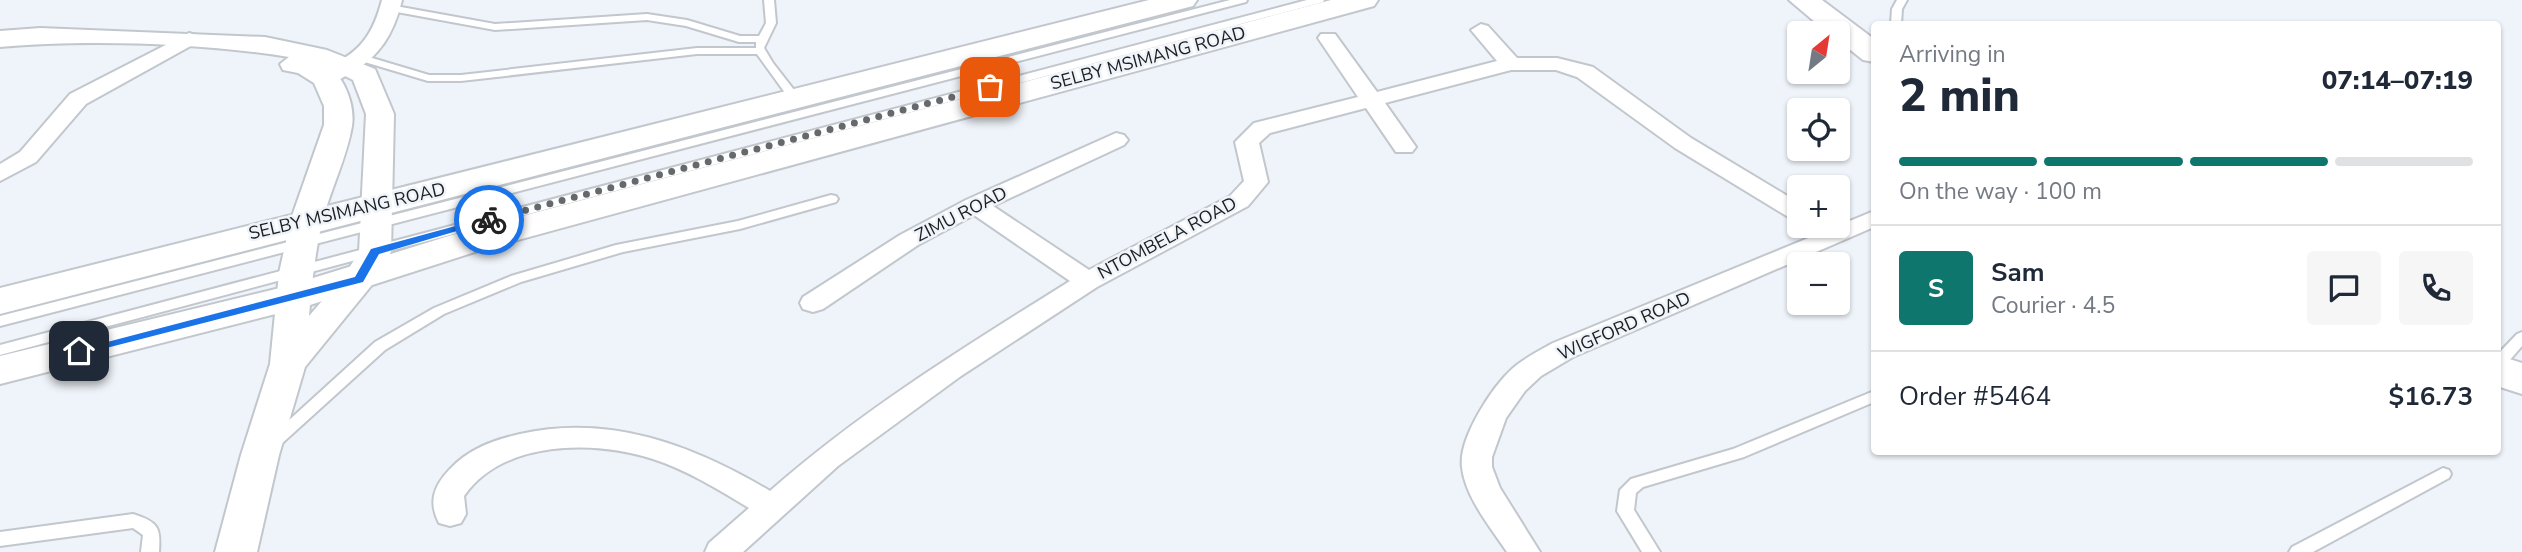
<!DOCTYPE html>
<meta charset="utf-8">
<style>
:root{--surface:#fff;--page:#f6f6f7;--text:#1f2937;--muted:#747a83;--line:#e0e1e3;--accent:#0f766e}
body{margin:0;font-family:"Nunito Sans",sans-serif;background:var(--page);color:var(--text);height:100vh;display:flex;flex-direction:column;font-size:26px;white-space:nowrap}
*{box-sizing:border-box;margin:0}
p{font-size:23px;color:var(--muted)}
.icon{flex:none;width:38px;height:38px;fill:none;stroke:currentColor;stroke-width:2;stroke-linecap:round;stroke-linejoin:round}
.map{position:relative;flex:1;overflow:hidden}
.panel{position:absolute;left:1871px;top:21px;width:630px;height:434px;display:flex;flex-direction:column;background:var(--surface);border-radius:7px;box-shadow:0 2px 5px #0004}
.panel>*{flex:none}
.needle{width:46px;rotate:30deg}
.controls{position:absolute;left:1787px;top:21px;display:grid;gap:14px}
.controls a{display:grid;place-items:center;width:63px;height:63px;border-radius:7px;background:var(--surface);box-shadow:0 2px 5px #0004;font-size:35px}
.pin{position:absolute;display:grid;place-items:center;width:60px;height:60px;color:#fff;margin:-30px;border-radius:14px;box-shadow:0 4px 10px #0006}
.courier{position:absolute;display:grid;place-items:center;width:70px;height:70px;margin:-35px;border:5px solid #1a73e8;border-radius:50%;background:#fff;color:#222;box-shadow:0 2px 9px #0007}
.head em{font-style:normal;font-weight:800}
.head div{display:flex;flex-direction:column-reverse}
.head{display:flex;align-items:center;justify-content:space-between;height:119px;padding:0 28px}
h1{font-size:46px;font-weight:800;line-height:52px}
.bar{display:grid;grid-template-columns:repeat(4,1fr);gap:10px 7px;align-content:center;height:84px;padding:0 28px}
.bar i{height:9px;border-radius:5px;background:var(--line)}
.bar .active{background:var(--accent)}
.bar p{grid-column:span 4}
.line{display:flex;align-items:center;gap:18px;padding:0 28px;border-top:2px solid var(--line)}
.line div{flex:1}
.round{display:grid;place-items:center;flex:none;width:74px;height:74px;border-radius:7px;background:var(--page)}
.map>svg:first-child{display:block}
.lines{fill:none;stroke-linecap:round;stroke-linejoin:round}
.service-casing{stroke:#c2c7cd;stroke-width:4}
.minor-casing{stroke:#c2c7cd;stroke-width:4}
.tertiary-casing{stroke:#c2c7cd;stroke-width:4}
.secondary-casing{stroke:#c2c7cd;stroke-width:4}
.service{fill:#fff;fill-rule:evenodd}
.minor{fill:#fff;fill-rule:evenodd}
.tertiary{fill:#fff;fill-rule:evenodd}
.secondary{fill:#fff;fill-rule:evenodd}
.route{fill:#1a73e8}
.done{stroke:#66696c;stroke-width:7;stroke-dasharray:0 12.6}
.labels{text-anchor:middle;stroke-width:5;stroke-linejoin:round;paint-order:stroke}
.street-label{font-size:18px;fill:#1c1e20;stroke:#eff4fa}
</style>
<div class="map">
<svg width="2522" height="552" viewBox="0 0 2522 552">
<rect width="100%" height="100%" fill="#eff4fa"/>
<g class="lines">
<defs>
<g id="service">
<polygon points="764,0 774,0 776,23 764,48 773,63 801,99 799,101 791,101 757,54 697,54 461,81 428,81 358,60 356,58 362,55 429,75 461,75 697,48 756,48 756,42 739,42 686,26 647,20 495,30 386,10 385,8 390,5 495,24 647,14 687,20 740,36 759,36 766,23"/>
<polygon points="1230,0 1247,0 1246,2 0,326 0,316"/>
<polygon points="1307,0 1324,0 1323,2 0,355 0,345"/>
<polygon points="1897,0 1907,0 1902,9 1901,24 1891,24 1892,9"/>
<polygon points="831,195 836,196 838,199 836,202 740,229 623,252 521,282 444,314 385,350 279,446 267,446 265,442 375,342 434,308 511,276 616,245 738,221"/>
<polygon points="2522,332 2522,346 2502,369 2497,370 2497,355 2517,334"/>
<polygon points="1874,391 1874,402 1744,457 1643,487 1636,493 1634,510 1660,552 1642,552 1617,511 1620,490 1631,479 1733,449"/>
<polygon points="2443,468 2449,470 2451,474 2449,478 2313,552 2289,552 2292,547"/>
<path d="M133 514C158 522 161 527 159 552H141L143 535 133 528 0 546V532Z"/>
</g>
<g id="minor">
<path d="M382 0H402C394 33 380 57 349 74 339 80 330 86 318 83L315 78 318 73C356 54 371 42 382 0Z"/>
<path d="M1481 24 1488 26 1517 58H1557L1593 67 1691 138 1799 203V220L1790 218 1675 148 1577 77 1556 70H1511L1385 103 1416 147 1412 152H1396L1366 108 1270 133 1259 143 1268 182 1248 206 1097 287 961 376 838 466 743 552H705L709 543 749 508C719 490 687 470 653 459 594 440 503 440 464 496L466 514 461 523 450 526 439 523C428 502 434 486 449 470 468 449 493 440 520 434 611 414 692 445 770 491 862 410 966 346 1070 281L974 215 918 245 823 309 813 312 803 309 800 303 803 297 900 235 966 200 1116 133 1124 135 1128 140 1124 145 993 206 1089 270 1230 196 1244 181 1235 142 1254 123 1358 97 1318 38 1321 34H1335L1377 92 1497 61 1471 30Z"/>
<polygon points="189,33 196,35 199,39 196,43 86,104 36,162 0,181 0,164 20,152 70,94"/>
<path d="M1874 211V227L1573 357 1541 376 1525 391 1506 418 1492 457V467L1500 488 1540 552H1507C1491 528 1465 497 1462 467 1458 439 1492 387 1512 369 1524 358 1539 351 1553 343Z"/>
</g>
<path id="tertiary" d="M40 28 265 37 327 50 375 69 394 114 391 252 371 286 305 367 279 455 257 552H215L241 455 270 364 279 273 291 219 324 125V106L314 83 298 73 283 70 280 64 289 57C201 43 88 39 0 47V31ZM329 68 353 80 366 114 359 252 346 273 309 316C312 283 315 251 323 219 331 188 347 157 352 126 355 108 346 78 329 68Z"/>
<g id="secondary">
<polygon points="1149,0 1197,0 1193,6 0,314 0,288"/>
<polygon points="1331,0 1378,0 1374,6 478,251 307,306 0,384 0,356 284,287 452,235"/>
<polygon points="1789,0 1822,0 1874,39 1874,62 1863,60 1838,40 1838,33 1828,33"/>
<polygon points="2497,355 2522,363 2522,394 2497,386"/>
</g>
</defs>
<use href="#service" class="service-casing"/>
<use href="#minor" class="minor-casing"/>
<use href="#tertiary" class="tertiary-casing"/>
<use href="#secondary" class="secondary-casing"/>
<use href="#service" class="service"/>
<use href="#minor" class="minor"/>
<use href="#tertiary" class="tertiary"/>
<use href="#secondary" class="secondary"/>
</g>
<polygon class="route" points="485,218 494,220 379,254 363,282 79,355 73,351 355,277 371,249"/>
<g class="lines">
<polyline class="done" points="489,220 990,87"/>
</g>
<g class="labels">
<g class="street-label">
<text transform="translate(1148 58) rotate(-15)" y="6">SELBY MSIMANG ROAD</text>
<text transform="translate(347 211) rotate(-13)" y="6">SELBY MSIMANG ROAD</text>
<text transform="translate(961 214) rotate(-27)" y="6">ZIMU ROAD</text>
<text transform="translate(1167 238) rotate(-28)" y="6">NTOMBELA ROAD</text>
<text transform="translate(1624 326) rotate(-24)" y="6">WIGFORD ROAD</text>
</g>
</g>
</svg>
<div class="controls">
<a><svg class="needle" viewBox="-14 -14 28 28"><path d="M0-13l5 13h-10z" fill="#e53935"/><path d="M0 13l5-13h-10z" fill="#747a83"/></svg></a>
<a><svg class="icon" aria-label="locate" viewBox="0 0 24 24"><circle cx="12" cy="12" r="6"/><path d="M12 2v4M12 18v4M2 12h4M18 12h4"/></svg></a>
<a>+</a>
<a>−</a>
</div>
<div class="pin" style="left:990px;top:87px;background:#ea580c"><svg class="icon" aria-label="bag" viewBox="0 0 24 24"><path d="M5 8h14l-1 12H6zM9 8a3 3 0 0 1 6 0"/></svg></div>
<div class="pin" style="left:79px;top:351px;background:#1f2937"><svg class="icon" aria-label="home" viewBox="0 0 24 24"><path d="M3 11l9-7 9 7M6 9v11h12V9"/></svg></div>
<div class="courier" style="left:489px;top:220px"><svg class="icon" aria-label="bike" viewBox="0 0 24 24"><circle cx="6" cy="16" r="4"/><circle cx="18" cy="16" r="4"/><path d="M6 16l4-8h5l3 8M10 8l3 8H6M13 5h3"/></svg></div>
<section class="panel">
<div class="head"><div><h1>2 min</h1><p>Arriving in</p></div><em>07:14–07:19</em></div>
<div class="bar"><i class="active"></i><i class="active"></i><i class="active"></i><i></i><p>On the way · 100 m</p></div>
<div class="line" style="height:126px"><b class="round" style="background:var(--accent);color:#fff">S</b><div><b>Sam</b><p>Courier · 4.5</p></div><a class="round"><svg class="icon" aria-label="chat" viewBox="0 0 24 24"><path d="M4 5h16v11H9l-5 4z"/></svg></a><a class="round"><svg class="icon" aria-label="phone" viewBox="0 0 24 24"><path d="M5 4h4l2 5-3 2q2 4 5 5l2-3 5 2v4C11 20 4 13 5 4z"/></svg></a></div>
<div class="line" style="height:91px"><div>Order #5464</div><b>$16.73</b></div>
</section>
</div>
